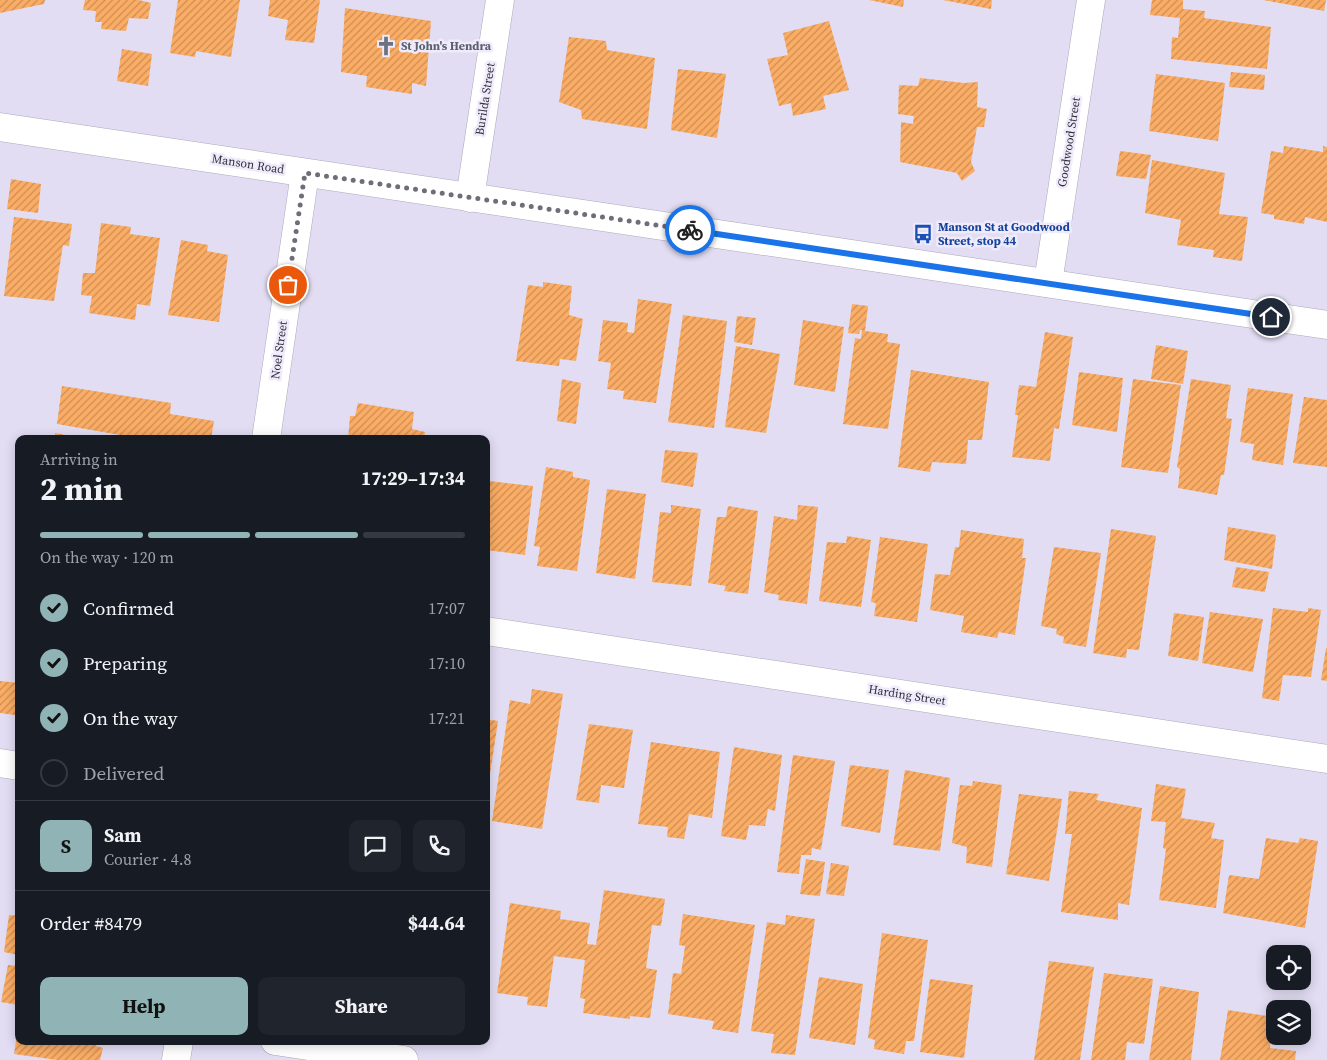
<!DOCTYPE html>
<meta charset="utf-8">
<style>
:root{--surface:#171b24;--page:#20242c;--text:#f1f3f6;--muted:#9ea1a6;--line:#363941;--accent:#90b4b5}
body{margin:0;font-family:"Source Serif 4",serif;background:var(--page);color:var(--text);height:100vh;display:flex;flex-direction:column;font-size:19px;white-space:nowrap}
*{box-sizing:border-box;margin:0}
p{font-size:16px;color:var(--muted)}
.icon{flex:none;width:28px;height:28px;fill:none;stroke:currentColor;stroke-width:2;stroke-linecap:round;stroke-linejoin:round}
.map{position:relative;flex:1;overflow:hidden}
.panel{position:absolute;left:15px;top:435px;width:475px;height:610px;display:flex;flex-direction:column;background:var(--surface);border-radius:10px;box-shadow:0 2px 12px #0003}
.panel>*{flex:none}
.tools{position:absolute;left:1266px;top:945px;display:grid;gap:10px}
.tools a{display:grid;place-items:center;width:45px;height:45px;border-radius:10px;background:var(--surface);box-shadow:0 2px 12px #0003;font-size:25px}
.pin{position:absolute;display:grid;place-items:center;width:42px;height:42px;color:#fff;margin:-21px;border:2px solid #fff;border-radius:50%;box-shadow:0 1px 5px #0007}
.courier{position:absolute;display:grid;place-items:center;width:50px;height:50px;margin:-25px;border:4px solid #1a73e8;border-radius:50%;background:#fff;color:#222;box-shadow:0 1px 6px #0007}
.summary em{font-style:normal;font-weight:700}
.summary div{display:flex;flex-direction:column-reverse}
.summary{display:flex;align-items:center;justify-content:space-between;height:85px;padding:0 25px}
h1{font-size:32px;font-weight:700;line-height:38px}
.bar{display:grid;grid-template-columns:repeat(4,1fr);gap:8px 5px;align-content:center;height:60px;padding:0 25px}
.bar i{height:6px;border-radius:4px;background:var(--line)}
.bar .current{background:var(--accent)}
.bar p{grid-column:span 4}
.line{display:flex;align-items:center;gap:12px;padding:0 25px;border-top:1px solid var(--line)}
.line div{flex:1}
.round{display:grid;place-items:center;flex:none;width:52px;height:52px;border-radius:10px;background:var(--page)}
ol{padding:0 25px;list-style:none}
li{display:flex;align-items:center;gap:15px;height:55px}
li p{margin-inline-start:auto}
li .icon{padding:5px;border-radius:50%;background:var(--accent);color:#111;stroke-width:4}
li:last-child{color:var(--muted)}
li i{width:28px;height:28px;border:2px solid var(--line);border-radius:50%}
.action{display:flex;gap:10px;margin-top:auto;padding:10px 25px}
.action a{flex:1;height:58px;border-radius:10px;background:var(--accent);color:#111;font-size:20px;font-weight:700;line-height:58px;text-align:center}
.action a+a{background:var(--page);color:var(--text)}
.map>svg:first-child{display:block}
.building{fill:url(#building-hatch)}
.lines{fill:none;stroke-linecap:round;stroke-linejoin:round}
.minor-casing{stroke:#aca8bc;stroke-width:29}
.minor{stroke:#fff;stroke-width:28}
.done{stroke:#706d79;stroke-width:5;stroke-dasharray:0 9}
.route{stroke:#1a73e8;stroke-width:6}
.labels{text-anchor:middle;stroke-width:5;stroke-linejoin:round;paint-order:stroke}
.worship-label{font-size:12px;font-weight:bold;fill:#5b616d;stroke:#efebfc;text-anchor:start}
.street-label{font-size:12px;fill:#323038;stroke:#efebfc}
.transit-label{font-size:12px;font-weight:bold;fill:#164399;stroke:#efebfc;text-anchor:start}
</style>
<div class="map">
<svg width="1327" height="1060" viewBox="0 0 1327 1060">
<defs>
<pattern id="building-hatch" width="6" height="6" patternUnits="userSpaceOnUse" patternTransform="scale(1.25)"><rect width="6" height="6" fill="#fbad65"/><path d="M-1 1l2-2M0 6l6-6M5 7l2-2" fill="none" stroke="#cc8d54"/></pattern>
</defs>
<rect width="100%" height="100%" fill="#e2ddf3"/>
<g class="building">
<polygon points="0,0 45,0 44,4 0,13"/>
<polygon points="85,0 139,0 151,3 148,19 129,18 126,31 101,29 102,22 95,22 96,11 83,10"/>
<polygon points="178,0 240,0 231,57 196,51 195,57 170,53"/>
<polygon points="270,0 320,0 314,43 285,40 288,20 268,16"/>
<polygon points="869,0 904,0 903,7"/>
<polygon points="943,0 992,0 991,9"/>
<polygon points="1152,0 1183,0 1183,9 1205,11 1204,18 1271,27 1267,69 1171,59 1172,37 1178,38 1180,18 1150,15"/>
<polygon points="1263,0 1326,0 1324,11"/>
<polygon points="345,8 431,21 426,86 412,83 412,94 366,87 367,76 341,72"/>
<polygon points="829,21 849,90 823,96 826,109 793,116 791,103 779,106 767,59 788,55 783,33"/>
<polygon points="569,37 606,41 607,50 655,58 647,129 582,119 581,110 559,102"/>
<polygon points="122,49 152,54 148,86 117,81"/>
<polygon points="678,69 726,74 717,138 671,130"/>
<polygon points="1231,72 1265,75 1264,90 1229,87"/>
<polygon points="1156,74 1225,83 1218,141 1149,131"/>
<polygon points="920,78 964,83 978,82 977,107 987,109 984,127 977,127 971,162 975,171 962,181 957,173 900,162 901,122 913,124 914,116 898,114 899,85 918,86"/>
<polygon points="1284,146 1323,152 1323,146 1327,147 1327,222 1305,217 1304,224 1274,219 1274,215 1261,213 1271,151 1283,153"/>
<polygon points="1120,151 1151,155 1146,179 1116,176"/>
<polygon points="1152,160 1225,173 1219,214 1248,217 1242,261 1213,257 1214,250 1177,245 1181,220 1145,213"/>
<polygon points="11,179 41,184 38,213 7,209"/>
<polygon points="14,217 72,224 69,246 63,245 54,301 4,296"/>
<polygon points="101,223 131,227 130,234 160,238 150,306 137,304 135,320 89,313 92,296 81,295 83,273 95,273"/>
<polygon points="181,240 208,245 207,251 228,255 219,322 168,315"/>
<polygon points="543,282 572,286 569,315 583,319 576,361 560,359 559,366 516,361 528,285 543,287"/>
<polygon points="638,299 672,304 656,403 623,399 624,391 607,389 611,363 598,361 603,320 628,323 627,332 634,333"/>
<polygon points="852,304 868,306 865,331 888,334 887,342 900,344 888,429 843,424 855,338 861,339 862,330 860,330 859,334 848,333"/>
<polygon points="683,315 727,321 714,428 668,422"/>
<polygon points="737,316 756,318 752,345 734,342"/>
<polygon points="803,320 844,327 835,392 794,385"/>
<polygon points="1045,332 1073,337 1059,429 1054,428 1050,461 1012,457 1018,415 1015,415 1019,385 1036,387"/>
<polygon points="1156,345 1188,351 1183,384 1151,379"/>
<polygon points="736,346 780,354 766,433 725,427"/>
<polygon points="911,370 989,382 982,440 968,440 966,464 932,462 930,472 898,467"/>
<polygon points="1079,372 1123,378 1117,432 1072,425"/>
<polygon points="562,379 581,383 576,424 557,421"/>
<polygon points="1133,379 1181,385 1168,473 1121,467"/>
<polygon points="1191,379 1231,385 1226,418 1232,419 1224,475 1221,475 1217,495 1178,488 1180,469 1177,467"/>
<polygon points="62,386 171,403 170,414 214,421 211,439 143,439 57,424"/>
<polygon points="1248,388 1293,394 1283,465 1252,460 1254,444 1240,442"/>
<polygon points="1304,397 1327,400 1327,467 1293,463"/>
<polygon points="358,403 414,412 412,429 425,432 424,439 348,439 350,416 355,416"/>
<polygon points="55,433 83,438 83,439 55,439"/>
<polygon points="665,450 698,453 693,487 661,482"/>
<polygon points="546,467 573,472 573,477 590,480 577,571 537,566 540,547 534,546"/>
<polygon points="489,481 533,486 525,555 486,550 486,505"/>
<polygon points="607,489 646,494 635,579 596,573"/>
<polygon points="671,505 701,509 691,586 652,582 660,512 671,513"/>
<polygon points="798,505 818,507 807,604 778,600 779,595 764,592 774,516 797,520"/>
<polygon points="728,506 758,511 748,594 724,591 726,586 708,583 717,517 726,517"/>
<polygon points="1228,527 1276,535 1272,569 1224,560"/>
<polygon points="1111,529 1156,536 1139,650 1127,649 1126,658 1093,653"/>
<polygon points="961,530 1024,539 1022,558 1026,558 1015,635 999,632 997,638 961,632 964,616 930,610 935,574 950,575 955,547 959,547"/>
<polygon points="847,536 871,540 861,607 819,601 827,542 846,543"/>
<polygon points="880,537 928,544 917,622 874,616 876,603 871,602"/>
<polygon points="1054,547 1101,553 1086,647 1063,643 1064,637 1056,634 1057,629 1041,626"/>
<polygon points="1236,567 1269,572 1265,592 1232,587"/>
<polygon points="1273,608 1308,612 1308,608 1321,610 1311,677 1283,675 1279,701 1262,698"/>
<polygon points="1210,612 1263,619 1253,672 1202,663"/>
<polygon points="1174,613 1204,617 1198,661 1168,656"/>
<polygon points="1326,648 1327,648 1327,681 1321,680"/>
<polygon points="0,681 19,683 15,715 0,713"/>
<polygon points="532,689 563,694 542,829 492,821 510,700 530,704"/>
<polygon points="486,719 498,721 487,794 486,794"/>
<polygon points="589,724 633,730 624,788 601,785 599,803 576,800"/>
<polygon points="651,742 720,752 712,818 689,814 684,839 667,837 668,827 638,824"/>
<polygon points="734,747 782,755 775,811 768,809 765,826 749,825 746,840 721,836"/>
<polygon points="793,755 835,761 821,850 812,848 811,855 801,855 799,874 777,872"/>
<polygon points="850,765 889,770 880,833 841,826"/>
<polygon points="905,770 950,778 940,851 893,845"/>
<polygon points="973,781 1002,785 992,867 966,863 967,847 952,843 960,785 972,786"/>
<polygon points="1156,784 1186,789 1181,818 1215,823 1211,838 1224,840 1216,908 1159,900 1166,849 1163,848 1166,822 1151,821"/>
<polygon points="1069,791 1099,794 1096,800 1142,808 1129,905 1118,903 1118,920 1061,912 1072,834 1065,834"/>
<polygon points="1019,794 1062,799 1049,881 1006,874"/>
<polygon points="1266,838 1298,843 1300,838 1318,841 1305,928 1223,913 1229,875 1259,879"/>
<polygon points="806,859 825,862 820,896 800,894"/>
<polygon points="831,863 849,866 844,896 826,894"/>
<polygon points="604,890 665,899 661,926 652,925 646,968 657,970 650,1018 630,1016 630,1019 583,1013 585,999 580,998 585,960 554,956 547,1007 527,1005 528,997 497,993 510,903 561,911 560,919 590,923 587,944 596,945"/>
<polygon points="683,914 755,925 738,1033 712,1029 714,1021 668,1014 673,973 681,974 685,946 679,945"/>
<polygon points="9,915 19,916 19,955 4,952"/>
<polygon points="786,915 815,919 795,1055 771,1053 774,1034 751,1031 767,922 785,925"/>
<polygon points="882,933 928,940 914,1041 906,1041 904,1054 874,1049 875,1040 868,1038"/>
<polygon points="1049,961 1094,967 1080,1060 1034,1060"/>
<polygon points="8,965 19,966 19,1005 1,1002"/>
<polygon points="1104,973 1153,979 1144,1044 1127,1042 1125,1060 1091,1060"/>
<polygon points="819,977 863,984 855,1045 809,1038"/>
<polygon points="930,979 973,985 964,1058 920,1052"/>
<polygon points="1160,986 1199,992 1191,1060 1149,1060"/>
<polygon points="1228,1010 1274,1017 1270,1048 1296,1051 1295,1060 1220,1060"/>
<polygon points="17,1034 19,1035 19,1041 97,1041 96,1046 103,1048 100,1060 57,1060 14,1054"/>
</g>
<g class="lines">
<defs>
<g id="minor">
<polyline points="0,127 1327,325"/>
<polyline points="470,198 500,0"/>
<polyline points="1048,283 1091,0"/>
<polyline points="266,439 305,173"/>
<polyline points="486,631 1327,759"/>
<polyline points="0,763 19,766"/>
<polyline points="275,1041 404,1060"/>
<polyline points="176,1060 179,1041"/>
</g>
</defs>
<use href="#minor" class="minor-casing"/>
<use href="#minor" class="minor"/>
</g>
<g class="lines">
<polyline class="done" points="288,285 305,173 690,230"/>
<polyline class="route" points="690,230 1271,317"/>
</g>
<defs>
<symbol id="church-bare" viewBox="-9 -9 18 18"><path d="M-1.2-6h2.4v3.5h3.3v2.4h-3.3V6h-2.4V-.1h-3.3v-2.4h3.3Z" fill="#6b7280" stroke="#efebfc" stroke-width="2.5" paint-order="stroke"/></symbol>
<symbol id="bus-bare" viewBox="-9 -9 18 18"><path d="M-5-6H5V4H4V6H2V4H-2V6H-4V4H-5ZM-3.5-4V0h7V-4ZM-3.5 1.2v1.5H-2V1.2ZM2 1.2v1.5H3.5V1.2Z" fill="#1a4fb4" stroke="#efebfc" stroke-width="2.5" paint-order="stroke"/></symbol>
</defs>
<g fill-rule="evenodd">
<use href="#church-bare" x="372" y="32" width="28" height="28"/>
<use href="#bus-bare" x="909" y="220" width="28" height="28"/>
</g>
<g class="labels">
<g class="worship-label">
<text x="401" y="50">St John's Hendra</text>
</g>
<g class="street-label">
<text transform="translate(485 99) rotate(-81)" y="4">Burilda Street</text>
<text transform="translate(1069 142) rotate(-81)" y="4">Goodwood Street</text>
<text transform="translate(248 164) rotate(9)" y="4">Manson Road</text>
<text transform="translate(279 350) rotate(-82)" y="4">Noel Street</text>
<text transform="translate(907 695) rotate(9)" y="4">Harding Street</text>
</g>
<g class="transit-label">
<text x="938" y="231">Manson St at Goodwood<tspan x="938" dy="14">Street, stop 44</tspan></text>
</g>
</g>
</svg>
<div class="tools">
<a><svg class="icon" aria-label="locate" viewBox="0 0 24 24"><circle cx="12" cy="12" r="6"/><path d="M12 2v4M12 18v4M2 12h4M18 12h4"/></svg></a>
<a><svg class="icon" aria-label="layers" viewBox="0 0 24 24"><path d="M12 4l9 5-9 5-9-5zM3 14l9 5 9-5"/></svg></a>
</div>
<div class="pin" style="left:288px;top:285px;background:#ea580c"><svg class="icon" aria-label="bag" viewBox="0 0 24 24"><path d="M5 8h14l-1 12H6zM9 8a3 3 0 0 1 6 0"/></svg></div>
<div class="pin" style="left:1271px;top:317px;background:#1f2937"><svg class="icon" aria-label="home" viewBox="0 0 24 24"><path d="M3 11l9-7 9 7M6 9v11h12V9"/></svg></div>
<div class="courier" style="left:690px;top:230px"><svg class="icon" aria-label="bike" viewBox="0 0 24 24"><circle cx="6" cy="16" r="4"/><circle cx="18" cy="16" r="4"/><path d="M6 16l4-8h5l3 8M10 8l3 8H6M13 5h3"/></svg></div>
<section class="panel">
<div class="summary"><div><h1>2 min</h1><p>Arriving in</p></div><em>17:29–17:34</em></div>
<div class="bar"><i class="current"></i><i class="current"></i><i class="current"></i><i></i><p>On the way · 120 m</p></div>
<ol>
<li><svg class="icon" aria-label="check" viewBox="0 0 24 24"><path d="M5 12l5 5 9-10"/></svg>Confirmed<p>17:07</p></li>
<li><svg class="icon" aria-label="check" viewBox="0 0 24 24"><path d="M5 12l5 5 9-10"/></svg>Preparing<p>17:10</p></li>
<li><svg class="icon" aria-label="check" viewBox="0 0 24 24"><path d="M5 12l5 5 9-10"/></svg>On the way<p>17:21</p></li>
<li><i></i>Delivered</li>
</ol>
<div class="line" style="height:90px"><b class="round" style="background:var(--accent);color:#111">S</b><div><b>Sam</b><p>Courier · 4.8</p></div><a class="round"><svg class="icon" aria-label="chat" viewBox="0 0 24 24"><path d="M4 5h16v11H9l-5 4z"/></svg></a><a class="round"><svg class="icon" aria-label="phone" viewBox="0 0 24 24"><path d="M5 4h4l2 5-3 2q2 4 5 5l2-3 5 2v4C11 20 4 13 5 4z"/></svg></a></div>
<div class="line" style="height:65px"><div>Order #8479</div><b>$44.64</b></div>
<div class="action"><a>Help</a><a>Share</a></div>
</section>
</div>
